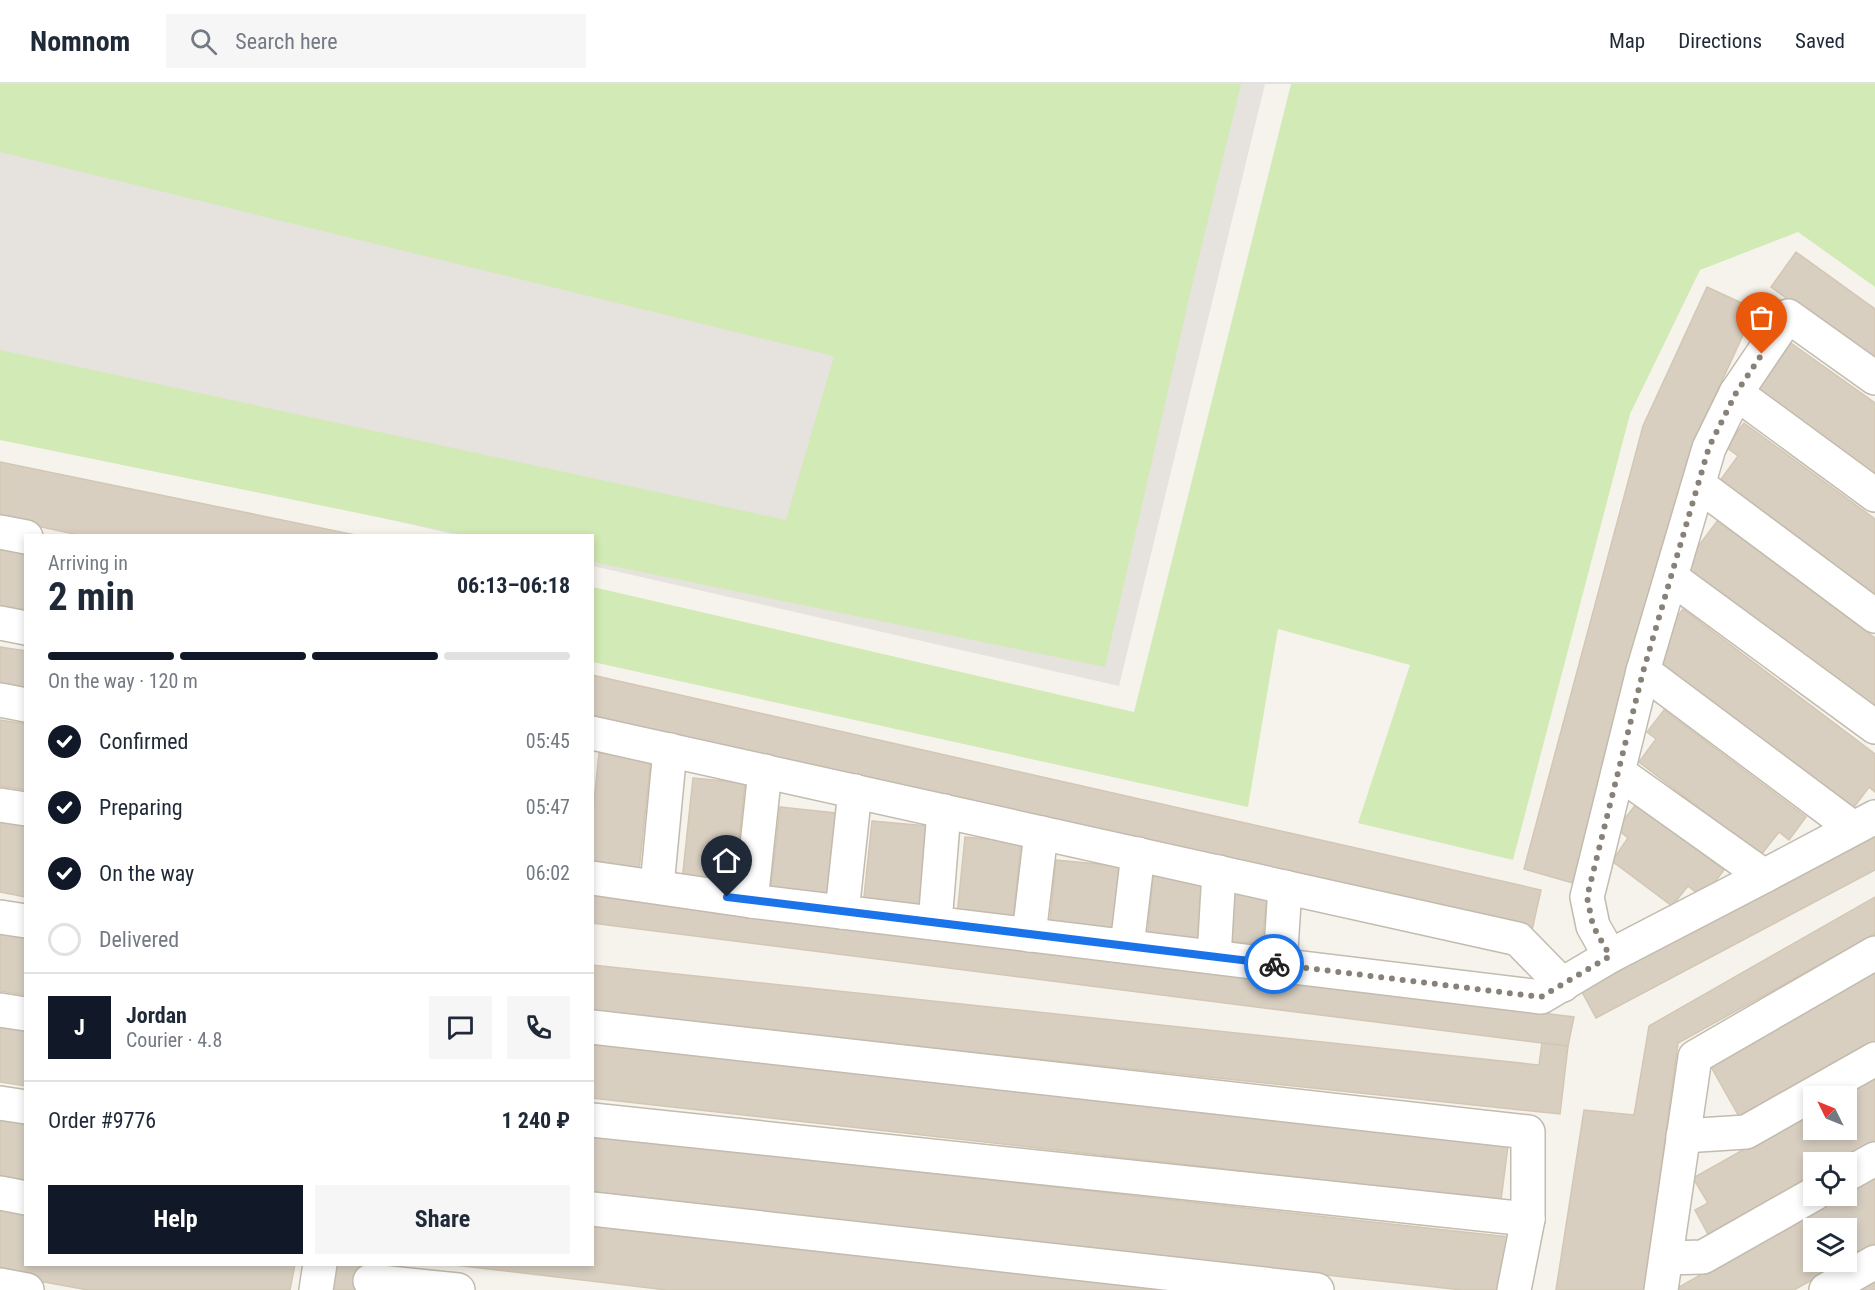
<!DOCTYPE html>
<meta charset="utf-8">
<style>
:root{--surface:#fff;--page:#f6f6f7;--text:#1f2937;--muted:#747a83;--line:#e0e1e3;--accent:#111827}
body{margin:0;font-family:"Roboto Condensed",sans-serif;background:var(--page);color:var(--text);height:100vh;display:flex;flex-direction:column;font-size:22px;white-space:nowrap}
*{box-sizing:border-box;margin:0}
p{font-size:20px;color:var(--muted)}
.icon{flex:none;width:33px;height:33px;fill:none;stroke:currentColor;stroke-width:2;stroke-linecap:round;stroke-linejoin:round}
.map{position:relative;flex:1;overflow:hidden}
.drawer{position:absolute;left:24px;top:450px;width:570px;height:732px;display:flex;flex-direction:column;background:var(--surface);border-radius:0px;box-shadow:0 3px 9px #0003}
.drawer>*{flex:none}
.needle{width:39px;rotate:313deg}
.tools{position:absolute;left:1803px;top:1002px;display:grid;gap:12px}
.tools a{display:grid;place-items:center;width:54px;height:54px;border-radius:0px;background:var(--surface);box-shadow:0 3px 9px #0003;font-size:30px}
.pin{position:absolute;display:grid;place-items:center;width:51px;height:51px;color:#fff;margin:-62px -26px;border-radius:50% 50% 50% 0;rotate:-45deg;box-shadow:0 0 6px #0007}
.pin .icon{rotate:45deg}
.courier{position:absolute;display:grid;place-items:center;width:60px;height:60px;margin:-30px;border:4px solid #1a73e8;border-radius:50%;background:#fff;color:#222;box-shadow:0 2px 8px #0007}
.head em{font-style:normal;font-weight:700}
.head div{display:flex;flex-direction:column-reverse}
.head{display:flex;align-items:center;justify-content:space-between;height:102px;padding:0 24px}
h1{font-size:39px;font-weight:700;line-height:45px}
.bar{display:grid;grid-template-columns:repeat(4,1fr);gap:9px 6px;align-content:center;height:72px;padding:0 24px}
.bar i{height:8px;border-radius:4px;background:var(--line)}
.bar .on{background:var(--accent)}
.bar p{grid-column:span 4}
.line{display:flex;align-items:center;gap:15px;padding:0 24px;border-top:2px solid var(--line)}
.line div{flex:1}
.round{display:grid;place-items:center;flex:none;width:63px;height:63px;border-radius:0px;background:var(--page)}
ol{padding:0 24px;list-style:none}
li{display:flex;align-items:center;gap:18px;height:66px}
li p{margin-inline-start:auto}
li .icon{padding:6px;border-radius:50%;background:var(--accent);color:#fff;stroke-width:4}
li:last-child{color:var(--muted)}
li i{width:33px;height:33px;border:3px solid var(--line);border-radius:50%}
.primary-button{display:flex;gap:12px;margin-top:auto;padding:12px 24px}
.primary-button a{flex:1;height:69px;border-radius:0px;background:var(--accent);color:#fff;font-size:24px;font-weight:700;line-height:69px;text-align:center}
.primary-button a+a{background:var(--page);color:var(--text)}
header{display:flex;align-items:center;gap:36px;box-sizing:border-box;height:84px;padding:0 30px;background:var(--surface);border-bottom:2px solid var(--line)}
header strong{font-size:28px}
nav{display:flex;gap:33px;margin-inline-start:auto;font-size:21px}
.search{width:420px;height:54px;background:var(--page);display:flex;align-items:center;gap:15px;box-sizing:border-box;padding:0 21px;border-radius:0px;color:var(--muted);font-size:22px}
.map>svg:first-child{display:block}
.industrial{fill:#e6e2dd}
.green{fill:#d2eab5}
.building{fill:#d8cfc1;stroke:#d3c7b4;stroke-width:1.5}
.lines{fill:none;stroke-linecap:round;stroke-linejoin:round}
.minor-casing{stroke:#c2bbae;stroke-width:36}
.minor{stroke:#fff;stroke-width:33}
.done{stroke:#878178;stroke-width:6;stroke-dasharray:0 10.8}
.route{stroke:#1a73e8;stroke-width:8}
</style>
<header>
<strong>Nomnom</strong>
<div class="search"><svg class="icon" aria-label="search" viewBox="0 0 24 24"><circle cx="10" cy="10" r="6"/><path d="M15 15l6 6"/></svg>Search here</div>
<nav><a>Map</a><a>Directions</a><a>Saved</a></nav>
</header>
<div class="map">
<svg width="1875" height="1206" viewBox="0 0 1875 1206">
<rect width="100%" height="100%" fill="#f6f3ec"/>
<polygon class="industrial" points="0,0 1265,0 1119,602 593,482 592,452 457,451 0,347"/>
<g class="green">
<polygon points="0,0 1241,0 1190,210 1105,583 593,478 592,452 466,451 0,356 0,266 786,436 834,272 0,68"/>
<polygon points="1291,0 1875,0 1875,203 1798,148 1700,186 1630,330 1513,776 1358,739 1410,581 1278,545 1248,723 593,578 593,503 1134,628"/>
</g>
<g class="building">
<polygon points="1796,168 1875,225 1875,278 1771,203"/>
<polygon points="1707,203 1755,225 1691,364 1573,799 1524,785 1643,342"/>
<polygon points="1791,259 1875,319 1875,398 1754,310"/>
<polygon points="1744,339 1875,435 1875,512 1719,398 1738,372 1726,363"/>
<polygon points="0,378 360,452 83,452 0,434"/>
<polygon points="1718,436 1875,554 1875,625 1684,481"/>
<polygon points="0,464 26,469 26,528 0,523"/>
<polygon points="1683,525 1875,670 1875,708 1869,703 1852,726 1653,576 1670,553 1665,549"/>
<polygon points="0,563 26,567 26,604 0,600"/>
<polygon points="592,591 1541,806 1532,846 592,633"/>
<polygon points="1664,626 1806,733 1789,756 1779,748 1761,771 1639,678 1656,655 1647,648"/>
<polygon points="0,636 26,640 26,706 0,702"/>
<polygon points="599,669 651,674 639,787 592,782 592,737"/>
<polygon points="693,694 745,699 734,803 682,797"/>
<polygon points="1636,720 1724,786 1703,814 1688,802 1672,822 1612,777 1628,754 1617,745"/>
<polygon points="780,723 836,729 827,818 770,812"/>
<polygon points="872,737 928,742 919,827 863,822"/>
<polygon points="0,738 26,742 26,813 0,808"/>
<polygon points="1875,750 1875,786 1596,934 1581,906"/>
<polygon points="965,753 1021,758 1013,838 957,832"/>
<polygon points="1056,776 1119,782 1112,852 1049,845"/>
<polygon points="1153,792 1205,797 1198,862 1147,857"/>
<polygon points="592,809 1574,933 1568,962 1542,959 592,839"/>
<polygon points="1231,809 1267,813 1262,860 1226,857"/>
<polygon points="1875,813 1875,850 1678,959 1645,1206 1556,1206 1584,1026 1634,1031 1649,942"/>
<polygon points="0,847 26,851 26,911 0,907"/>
<polygon points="592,881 1539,981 1542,959 1568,962 1560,1030 592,928"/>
<polygon points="1875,888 1875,960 1741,1036 1710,981"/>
<polygon points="0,941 26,945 26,1002 0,998"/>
<polygon points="592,959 1508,1062 1501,1116 592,1014"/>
<polygon points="1875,992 1875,1059 1840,1078 1814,1078 1814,1094 1709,1152 1695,1126 1708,1119 1693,1094 1814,1026 1814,1046 1846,1046 1846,1012 1838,1012"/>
<polygon points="0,1036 26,1040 26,1098 0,1093"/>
<polygon points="592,1052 1509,1153 1503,1206 1462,1206 592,1110"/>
<polygon points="1875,1091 1875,1160 1846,1176 1846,1144 1814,1144 1814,1178 1844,1178 1794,1206 1674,1206 1838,1112 1846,1112 1846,1107"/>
<polygon points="0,1125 26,1129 26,1180 295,1180 290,1206 88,1206 0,1190"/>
<polygon points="592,1139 1177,1206 667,1206 446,1180 592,1180"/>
<polygon points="330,1180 360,1180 356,1206 326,1206"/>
<polygon points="1875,1196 1875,1206 1856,1206"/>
</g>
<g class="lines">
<defs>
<g id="minor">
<polyline points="1736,309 1875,411"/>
<polyline points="1699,401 1875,532"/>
<polyline points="0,448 26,453"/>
<polyline points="1672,494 1875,643"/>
<polyline points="0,539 26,544"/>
<polyline points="1643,587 1853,744"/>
<polyline points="0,616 26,621"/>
<polyline points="592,649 1518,855 1563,901"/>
<polyline points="1618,688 1764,792"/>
<polyline points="0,721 26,725"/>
<polyline points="592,794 751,817 1541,913 1610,872 1764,792 1875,733"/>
<polyline points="657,802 670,666"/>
<polyline points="751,817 765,687"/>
<polyline points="842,828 855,707"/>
<polyline points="0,833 26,837"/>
<polyline points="935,839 944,727"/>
<polyline points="1029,851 1041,749"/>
<polyline points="1127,862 1138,770"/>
<polyline points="1610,872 1593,842 1587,813 1643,587 1709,364 1736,309 1788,232 1875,294"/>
<polyline points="1214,873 1219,788"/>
<polyline points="1280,881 1285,803"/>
<polyline points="0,926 26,930"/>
<polyline points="592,943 1528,1048 1528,1135 1514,1206"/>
<polyline points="0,1019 26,1023"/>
<polyline points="592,1036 1528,1135"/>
<polyline points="1683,1052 1746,1048 1875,975"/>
<polyline points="1846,1091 1875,1075"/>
<polyline points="0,1109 26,1114"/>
<polyline points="592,1125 1317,1206"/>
<polyline points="1666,1174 1703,1173 1814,1110"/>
<polyline points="370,1197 458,1206"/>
<polyline points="0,1201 27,1206"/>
<polyline points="316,1206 320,1180"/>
<polyline points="1661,1206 1695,973 1875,869"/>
<polyline points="1826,1206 1875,1178"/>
</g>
</defs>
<use href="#minor" class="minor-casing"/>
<use href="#minor" class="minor"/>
</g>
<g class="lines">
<polyline class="done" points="1274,880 1541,913 1610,872 1593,842 1587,813 1643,588 1709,363 1736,309 1762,270"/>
<polyline class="route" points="727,813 1274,880"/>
</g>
</svg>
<div class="tools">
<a><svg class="needle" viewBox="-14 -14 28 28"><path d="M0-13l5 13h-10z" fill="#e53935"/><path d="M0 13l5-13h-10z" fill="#747a83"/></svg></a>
<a><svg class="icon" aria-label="locate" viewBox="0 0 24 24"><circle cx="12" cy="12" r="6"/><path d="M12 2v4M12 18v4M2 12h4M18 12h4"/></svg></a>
<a><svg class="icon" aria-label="layers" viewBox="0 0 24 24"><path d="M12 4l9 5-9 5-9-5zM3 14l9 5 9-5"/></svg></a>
</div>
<div class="pin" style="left:1762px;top:270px;background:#ea580c"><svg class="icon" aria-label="bag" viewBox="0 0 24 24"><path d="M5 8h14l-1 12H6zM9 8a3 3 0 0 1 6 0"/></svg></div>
<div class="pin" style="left:727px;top:813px;background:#1f2937"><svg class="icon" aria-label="home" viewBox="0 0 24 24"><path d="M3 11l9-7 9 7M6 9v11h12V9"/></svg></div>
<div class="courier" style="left:1274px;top:880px"><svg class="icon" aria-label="bike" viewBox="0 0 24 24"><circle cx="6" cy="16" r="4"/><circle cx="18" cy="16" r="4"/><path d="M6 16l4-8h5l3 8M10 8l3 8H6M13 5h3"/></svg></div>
<section class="drawer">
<div class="head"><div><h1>2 min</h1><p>Arriving in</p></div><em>06:13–06:18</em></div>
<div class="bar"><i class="on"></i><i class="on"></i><i class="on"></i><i></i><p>On the way · 120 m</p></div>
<ol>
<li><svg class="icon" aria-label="check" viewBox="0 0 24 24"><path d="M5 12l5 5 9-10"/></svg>Confirmed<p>05:45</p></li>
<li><svg class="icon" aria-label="check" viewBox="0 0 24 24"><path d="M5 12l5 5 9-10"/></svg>Preparing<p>05:47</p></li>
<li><svg class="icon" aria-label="check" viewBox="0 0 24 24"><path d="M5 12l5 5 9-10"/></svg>On the way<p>06:02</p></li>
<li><i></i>Delivered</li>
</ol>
<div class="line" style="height:108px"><b class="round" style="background:var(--accent);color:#fff">J</b><div><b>Jordan</b><p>Courier · 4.8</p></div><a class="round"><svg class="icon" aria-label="chat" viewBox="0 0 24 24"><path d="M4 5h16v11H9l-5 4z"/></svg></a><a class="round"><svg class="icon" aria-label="phone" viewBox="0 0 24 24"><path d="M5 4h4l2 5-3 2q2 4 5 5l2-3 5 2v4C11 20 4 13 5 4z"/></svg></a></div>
<div class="line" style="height:78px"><div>Order #9776</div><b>1 240 ₽</b></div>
<div class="primary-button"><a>Help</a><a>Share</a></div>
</section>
</div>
